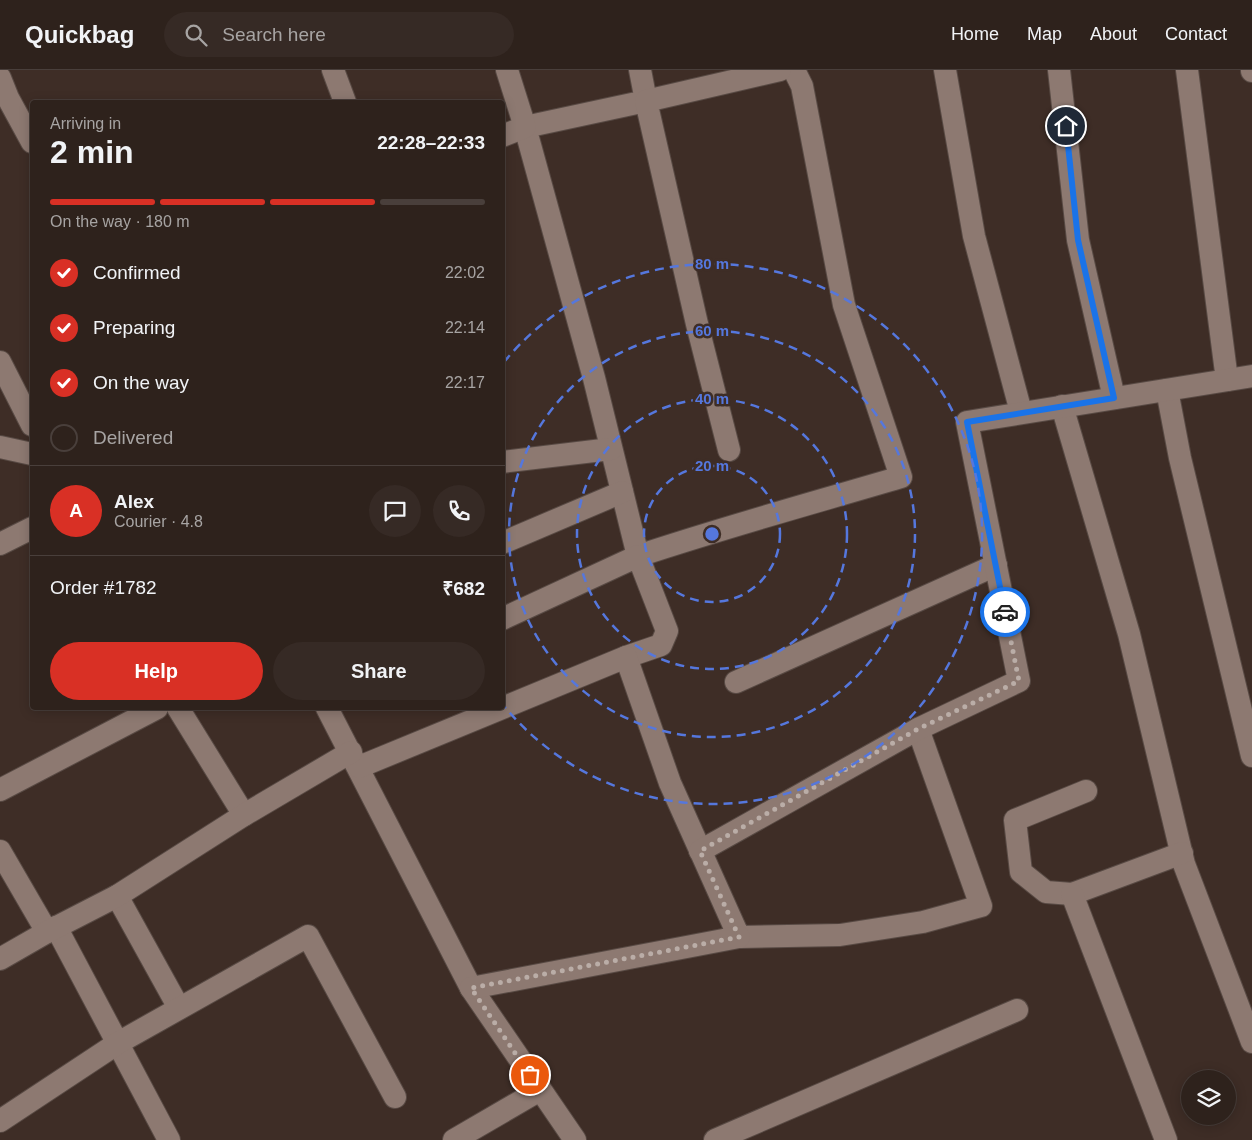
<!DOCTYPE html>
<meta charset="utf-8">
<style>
:root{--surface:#2e221c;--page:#362a25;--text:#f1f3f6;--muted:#a7a4a3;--line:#493f3b;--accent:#d93025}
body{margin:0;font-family:Arial,sans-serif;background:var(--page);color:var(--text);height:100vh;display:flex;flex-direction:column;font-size:19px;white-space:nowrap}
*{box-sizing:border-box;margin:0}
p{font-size:16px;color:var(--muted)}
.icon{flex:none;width:28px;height:28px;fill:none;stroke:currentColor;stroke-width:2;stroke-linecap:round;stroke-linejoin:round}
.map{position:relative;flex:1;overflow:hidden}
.drawer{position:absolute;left:30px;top:30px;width:475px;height:610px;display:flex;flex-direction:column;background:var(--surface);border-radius:5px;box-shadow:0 2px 12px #0003,0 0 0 1px var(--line)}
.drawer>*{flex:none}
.controls{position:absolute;left:1181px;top:1000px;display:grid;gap:10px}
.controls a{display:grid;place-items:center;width:55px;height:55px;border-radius:50%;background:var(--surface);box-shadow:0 2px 12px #0003,0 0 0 1px var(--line);font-size:25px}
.pin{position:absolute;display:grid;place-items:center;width:42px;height:42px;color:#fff;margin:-21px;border:2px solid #fff;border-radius:50%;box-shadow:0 1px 5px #0007}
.courier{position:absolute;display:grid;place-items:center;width:50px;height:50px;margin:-25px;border:4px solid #1a73e8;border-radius:50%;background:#fff;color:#222;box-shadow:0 1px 6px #0007}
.summary em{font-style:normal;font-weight:600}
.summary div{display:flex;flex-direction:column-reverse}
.summary{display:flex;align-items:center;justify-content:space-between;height:85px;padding:0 20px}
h1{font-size:32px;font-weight:600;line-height:38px}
.bar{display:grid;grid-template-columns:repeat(4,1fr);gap:8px 5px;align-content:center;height:60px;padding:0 20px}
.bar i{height:6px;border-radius:4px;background:var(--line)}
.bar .on{background:var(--accent)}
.bar p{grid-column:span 4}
.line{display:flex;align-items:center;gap:12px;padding:0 20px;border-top:1px solid var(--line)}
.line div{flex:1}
.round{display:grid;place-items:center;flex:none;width:52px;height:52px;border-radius:26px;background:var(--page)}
ol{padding:0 20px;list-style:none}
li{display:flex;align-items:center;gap:15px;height:55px}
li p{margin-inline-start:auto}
li .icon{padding:5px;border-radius:50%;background:var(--accent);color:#fff;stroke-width:4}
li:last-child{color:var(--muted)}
li i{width:28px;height:28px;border:2px solid var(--line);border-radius:50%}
.button{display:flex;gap:10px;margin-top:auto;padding:10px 20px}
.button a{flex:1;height:58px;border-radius:30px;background:var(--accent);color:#fff;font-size:20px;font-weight:600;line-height:58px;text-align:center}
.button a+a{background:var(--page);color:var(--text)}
header{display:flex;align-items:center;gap:30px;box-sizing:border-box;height:70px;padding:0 25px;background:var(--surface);border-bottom:1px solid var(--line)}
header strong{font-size:24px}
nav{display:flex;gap:28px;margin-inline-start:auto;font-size:18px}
.search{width:350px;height:45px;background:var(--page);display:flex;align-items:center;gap:12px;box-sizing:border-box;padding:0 18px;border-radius:28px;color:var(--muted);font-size:19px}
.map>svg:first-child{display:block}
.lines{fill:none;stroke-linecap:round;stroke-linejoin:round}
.minor-casing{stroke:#584a44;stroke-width:24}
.minor{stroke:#8d7971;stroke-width:22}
.done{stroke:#baada7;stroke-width:5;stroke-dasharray:0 9}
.route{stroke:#1a73e8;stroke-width:6}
.ring{fill:none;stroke:#57d;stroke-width:2.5;stroke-dasharray:9 6}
.centre{fill:#57d;stroke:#3e2d26;stroke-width:2.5}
.ring-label{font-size:15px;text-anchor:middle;font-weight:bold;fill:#57d;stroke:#3e2d26;stroke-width:5;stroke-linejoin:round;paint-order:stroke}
</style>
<header>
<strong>Quickbag</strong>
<div class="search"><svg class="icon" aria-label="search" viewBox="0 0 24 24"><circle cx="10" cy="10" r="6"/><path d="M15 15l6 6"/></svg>Search here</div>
<nav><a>Home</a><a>Map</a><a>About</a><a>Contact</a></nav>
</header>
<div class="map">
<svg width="1252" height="1070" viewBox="0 0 1252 1070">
<rect width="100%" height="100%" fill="#3e2d26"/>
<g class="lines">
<defs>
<g id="minor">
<polyline points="333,0 345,32"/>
<path d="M640 0 646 31 525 57 594 308 638 486C725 457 813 433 901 407L844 235 802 16 794 0"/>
<polyline points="945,0 974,166 1021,342"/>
<polyline points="1059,0 1078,170 1114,328"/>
<polyline points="1187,0 1227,310"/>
<polyline points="1252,0 1252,1"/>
<polyline points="0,8 8,28 32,72"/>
<polyline points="502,66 525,57 507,0"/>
<polyline points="0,292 32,355"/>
<polyline points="1167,320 1180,388 1252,686"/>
<polyline points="1062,336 1129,564 1184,794 1252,972"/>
<polyline points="0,377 32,384"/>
<polyline points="729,380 697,254 646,31 780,0"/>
<polyline points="502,392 611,379"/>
<polyline points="502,473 622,422"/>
<polyline points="0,474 32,458"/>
<polyline points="502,549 638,486 667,561 661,575 626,587"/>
<polyline points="736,612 996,495"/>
<polyline points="178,638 244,745"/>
<polyline points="327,638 471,918 575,1070"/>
<polyline points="359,697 626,587 670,713 739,867 840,865 923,852 981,836 918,659"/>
<polyline points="0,720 157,638"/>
<polyline points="1086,721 1015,750 1021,802 1046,822 1072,824 1182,783"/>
<polyline points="0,781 47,862"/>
<polyline points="700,781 918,659 1019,611 967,352 1252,306"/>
<polyline points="1072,824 1166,1070"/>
<polyline points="117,826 179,938"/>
<polyline points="56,857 169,1070"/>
<polyline points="0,889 47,862 117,826 244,745 351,682"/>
<polyline points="471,918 739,867"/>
<polyline points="0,1051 118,973 308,866 395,1027"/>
<polyline points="454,1070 540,1020"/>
<polyline points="715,1070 1017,940"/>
</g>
</defs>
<use href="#minor" class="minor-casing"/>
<use href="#minor" class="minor"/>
</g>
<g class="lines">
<polyline class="done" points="530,1005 471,918 739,867 700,781 918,659 1019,611 1005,542"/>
<polyline class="route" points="1005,542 967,352 1114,328 1078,170 1066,56"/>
</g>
<g class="ring">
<circle cx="712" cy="464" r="68"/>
<circle cx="712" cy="464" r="135"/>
<circle cx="712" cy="464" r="203"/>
<path d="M504 292A270 270 0 1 1 504 636"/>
</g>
<circle cx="712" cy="464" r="8" class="centre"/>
<g class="ring-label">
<text x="712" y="199">80 m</text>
<text x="712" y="266">60 m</text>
<text x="712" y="334">40 m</text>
<text x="712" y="401">20 m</text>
</g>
</svg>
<div class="controls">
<a><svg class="icon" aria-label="layers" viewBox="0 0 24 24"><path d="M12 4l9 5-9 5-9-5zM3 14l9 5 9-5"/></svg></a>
</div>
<div class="pin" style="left:530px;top:1005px;background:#ea580c"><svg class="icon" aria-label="bag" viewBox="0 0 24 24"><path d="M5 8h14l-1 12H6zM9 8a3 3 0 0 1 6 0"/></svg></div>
<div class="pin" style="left:1066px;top:56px;background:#1f2937"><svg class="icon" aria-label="home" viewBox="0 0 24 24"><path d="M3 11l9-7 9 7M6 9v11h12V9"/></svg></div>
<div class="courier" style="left:1005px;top:542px"><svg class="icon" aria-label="car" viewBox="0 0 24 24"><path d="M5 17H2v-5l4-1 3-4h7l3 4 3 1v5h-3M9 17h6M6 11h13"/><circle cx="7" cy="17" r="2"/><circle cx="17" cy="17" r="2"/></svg></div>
<section class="drawer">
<div class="summary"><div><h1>2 min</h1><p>Arriving in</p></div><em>22:28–22:33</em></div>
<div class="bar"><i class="on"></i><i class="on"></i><i class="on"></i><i></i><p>On the way · 180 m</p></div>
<ol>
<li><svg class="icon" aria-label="check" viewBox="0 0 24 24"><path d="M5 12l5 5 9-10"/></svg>Confirmed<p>22:02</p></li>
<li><svg class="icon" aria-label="check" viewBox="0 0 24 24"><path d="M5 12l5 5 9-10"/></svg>Preparing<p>22:14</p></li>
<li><svg class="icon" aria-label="check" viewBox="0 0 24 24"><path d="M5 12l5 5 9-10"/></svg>On the way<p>22:17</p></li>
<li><i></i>Delivered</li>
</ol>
<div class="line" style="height:90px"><b class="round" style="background:var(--accent);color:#fff">A</b><div><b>Alex</b><p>Courier · 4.8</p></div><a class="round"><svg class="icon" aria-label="chat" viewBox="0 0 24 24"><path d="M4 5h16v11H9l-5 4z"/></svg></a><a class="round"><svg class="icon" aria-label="phone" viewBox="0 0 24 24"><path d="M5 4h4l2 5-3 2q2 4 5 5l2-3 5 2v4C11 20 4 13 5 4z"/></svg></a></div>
<div class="line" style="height:65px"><div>Order #1782</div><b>₹682</b></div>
<div class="button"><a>Help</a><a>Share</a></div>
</section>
</div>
